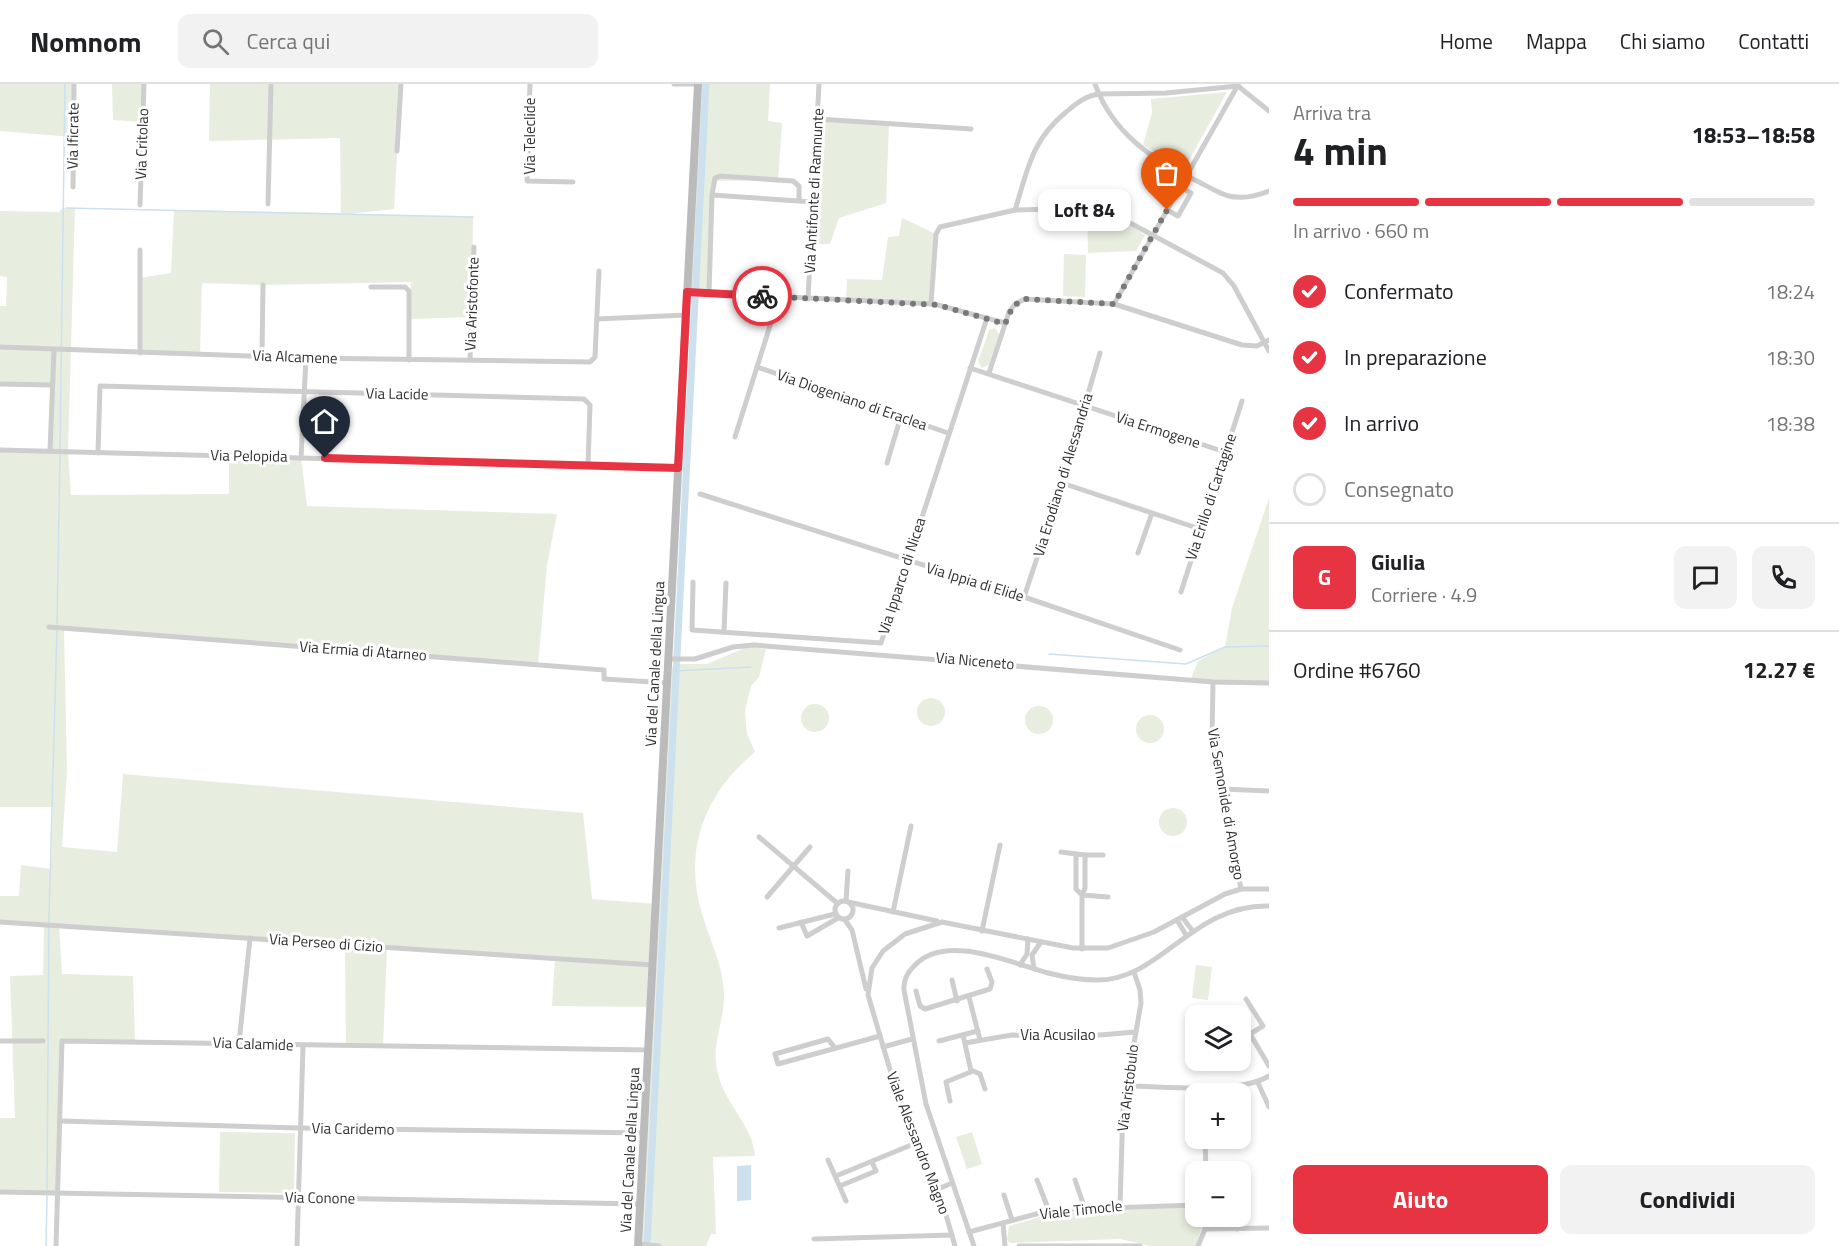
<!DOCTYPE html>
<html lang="it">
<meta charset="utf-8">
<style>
:root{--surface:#fff;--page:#f2f2f2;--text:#202124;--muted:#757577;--line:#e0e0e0;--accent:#e73442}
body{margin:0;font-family:"Titillium Web",sans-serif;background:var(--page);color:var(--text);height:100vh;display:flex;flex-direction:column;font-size:22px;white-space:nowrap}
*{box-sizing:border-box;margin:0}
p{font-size:20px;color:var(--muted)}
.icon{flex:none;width:33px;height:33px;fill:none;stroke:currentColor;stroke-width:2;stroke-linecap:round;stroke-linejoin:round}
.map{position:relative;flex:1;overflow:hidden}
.panel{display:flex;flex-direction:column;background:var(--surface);width:570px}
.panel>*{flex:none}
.buttons{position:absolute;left:1185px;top:921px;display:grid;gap:12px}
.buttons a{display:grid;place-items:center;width:66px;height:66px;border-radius:12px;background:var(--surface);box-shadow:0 3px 9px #0003;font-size:30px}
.pin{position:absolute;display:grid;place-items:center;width:51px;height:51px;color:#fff;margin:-62px -26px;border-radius:50% 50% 50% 0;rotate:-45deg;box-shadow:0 0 6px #0007}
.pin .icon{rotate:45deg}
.courier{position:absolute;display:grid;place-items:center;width:60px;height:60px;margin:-30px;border:4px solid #e73442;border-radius:50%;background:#fff;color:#222;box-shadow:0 2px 8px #0007}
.bubble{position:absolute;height:42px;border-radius:12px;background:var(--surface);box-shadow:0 3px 9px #0003;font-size:20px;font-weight:700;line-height:42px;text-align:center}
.overview em{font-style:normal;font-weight:700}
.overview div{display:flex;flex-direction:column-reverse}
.overview{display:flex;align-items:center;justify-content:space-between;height:102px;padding:0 24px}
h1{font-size:39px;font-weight:700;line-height:45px}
.bar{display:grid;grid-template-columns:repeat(4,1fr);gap:9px 6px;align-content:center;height:72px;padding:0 24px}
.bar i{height:8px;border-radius:4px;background:var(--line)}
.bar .current{background:var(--accent)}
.bar p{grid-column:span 4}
.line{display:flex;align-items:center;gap:15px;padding:0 24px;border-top:2px solid var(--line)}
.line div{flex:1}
.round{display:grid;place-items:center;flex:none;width:63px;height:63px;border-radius:12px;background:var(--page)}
ol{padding:0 24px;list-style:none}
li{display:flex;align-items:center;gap:18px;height:66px}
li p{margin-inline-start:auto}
li .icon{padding:6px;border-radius:50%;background:var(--accent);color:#fff;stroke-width:4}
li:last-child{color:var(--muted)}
li i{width:33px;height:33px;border:3px solid var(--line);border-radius:50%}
.action{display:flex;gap:12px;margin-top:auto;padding:12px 24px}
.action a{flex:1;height:69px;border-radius:12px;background:var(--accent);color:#fff;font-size:24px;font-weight:700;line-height:69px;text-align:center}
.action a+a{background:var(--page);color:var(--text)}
header{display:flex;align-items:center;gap:36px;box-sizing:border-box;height:84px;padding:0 30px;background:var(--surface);border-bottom:2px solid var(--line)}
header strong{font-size:28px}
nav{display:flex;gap:33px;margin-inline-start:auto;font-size:21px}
.search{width:420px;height:54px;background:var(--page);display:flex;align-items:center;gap:15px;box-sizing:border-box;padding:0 21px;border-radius:12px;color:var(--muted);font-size:22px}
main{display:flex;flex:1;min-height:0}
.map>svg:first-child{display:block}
.green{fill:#e7eedf}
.water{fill:#cce0ed}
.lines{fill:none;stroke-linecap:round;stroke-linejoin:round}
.stream{stroke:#cce0ed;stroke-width:1.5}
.canal{stroke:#cce0ed;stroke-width:7}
.street{stroke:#cecece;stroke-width:5}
.secondary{stroke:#bbb;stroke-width:8}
.done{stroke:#797979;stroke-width:6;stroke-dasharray:0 10.8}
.route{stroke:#e73442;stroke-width:8}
.labels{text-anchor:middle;stroke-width:6;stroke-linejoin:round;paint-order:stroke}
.street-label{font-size:15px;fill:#313131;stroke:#fff}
</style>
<header>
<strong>Nomnom</strong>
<div class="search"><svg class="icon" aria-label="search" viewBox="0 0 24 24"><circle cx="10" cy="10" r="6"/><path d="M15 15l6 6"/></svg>Cerca qui</div>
<nav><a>Home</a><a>Mappa</a><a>Chi siamo</a><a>Contatti</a></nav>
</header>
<main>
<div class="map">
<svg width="1269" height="1162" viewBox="0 0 1269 1162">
<rect width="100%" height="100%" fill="#fff"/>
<g class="green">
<polygon points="0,0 74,0 73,53 0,47"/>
<polygon points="112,0 144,0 143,38 113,36"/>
<polygon points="210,0 401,0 394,125 349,130 473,133 472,233 410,235 411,198 263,201 202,199 200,270 140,269 140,194 171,189 174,126 341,129 340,54 209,57"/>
<polygon points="674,0 770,0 768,37 782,39 778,96 713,97 709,209 687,208 698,1"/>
<polygon points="1227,8 1184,85 1143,61 1152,29 1151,15"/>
<polygon points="818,35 889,40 886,119 839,134 830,160 811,160"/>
<polygon points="64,124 75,124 68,368 71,411 229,410 229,372 301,374 307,422 557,430 547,481 538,581 64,545 67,686 62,763 117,768 123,690 583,729 592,815 656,820 651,923 552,922 555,875 387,864 383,963 346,962 345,861 59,842 62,890 133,892 135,957 62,957 59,1110 0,1108 0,1034 15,1034 10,892 43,891 44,842 0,839 0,812 19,812 21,781 51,785 53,723 0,723 0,366 50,367 51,301 0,300 0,222 6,222 7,193 0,192 0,127 58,128"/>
<polygon points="1087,126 1122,137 1145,151 1136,167 1088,169"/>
<polygon points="902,134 936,150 931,220 846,216 847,195 882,196 888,153 899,152"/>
<polygon points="1064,170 1086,171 1085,213 1063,212"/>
<polygon points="995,244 999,250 989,281 982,284 978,278 989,246"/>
<polygon points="1269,414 1269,599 1191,595 1198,577 1225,563 1232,524"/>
<path d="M747 563 766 565 759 593 751 602 745 627 747 650 755 668C704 710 683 766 702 830 710 857 723 881 724 909 725 937 710 962 718 990 725 1020 753 1042 755 1072L713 1073 716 1150H711L706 1162H642L672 584 675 580H707Z"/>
<circle cx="931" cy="628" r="14"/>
<circle cx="815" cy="634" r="14"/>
<circle cx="1039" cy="636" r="14"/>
<circle cx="1150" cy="645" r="14"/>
<circle cx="1173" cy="738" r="14"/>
<polygon points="1196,881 1212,883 1208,916 1192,914"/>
<polygon points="220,1048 295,1049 294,1109 219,1108"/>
<polygon points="972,1048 982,1080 967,1085 956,1053"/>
<polygon points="1195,1123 1196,1132 1205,1133 1196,1162 1150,1162 1120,1155 1010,1159 1007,1156 1009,1142 1050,1130"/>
</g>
<polygon class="water" points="751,1081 751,1116 737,1117 737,1082"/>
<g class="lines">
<g class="stream">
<polyline points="66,124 473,133"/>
<polyline points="60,366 65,0"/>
<polyline points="57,540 60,371"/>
<polyline points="1049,570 1186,580 1225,563 1269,562"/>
<polyline points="676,587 751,583"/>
<polyline points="47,1107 49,833 57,545"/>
<polyline points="46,1162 47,1112"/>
</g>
<polyline class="canal" points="647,1162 706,0"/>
<g class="street">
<polyline points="530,0 527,97 573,98"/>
<polyline points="674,0 698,0"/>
<path d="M1095 0C1113 50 1153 76 1199 98 1211 104 1224 113 1237 113 1248 114 1259 111 1269 107"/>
<polyline points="818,35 971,45"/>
<polyline points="397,67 401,0"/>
<polyline points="73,103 74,0"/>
<polyline points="799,116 799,102 793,97 720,92 715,94 712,111 813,118"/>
<polyline points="268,120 271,0"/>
<polyline points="140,121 144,0"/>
<path d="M1015 126C1028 85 1031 57 1066 28 1076 20 1085 12 1098 10L1166 9 1238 2 1269 27"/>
<polyline points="1167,126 1178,132 1191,109 1180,103"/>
<polyline points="371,203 405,203 409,207 409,276"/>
<polyline points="687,208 934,220 1005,239"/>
<polyline points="709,209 712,111"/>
<polyline points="808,215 819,0"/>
<polyline points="931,220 936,150 940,143 1015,126 1095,124 1119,133 1223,189 1234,202 1269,267"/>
<polyline points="1114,220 1238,1"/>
<polyline points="597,235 686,231"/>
<polyline points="0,263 306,274 590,278 595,273 599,187"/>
<polyline points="140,269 140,166"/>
<polyline points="262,271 263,201"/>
<polyline points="470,276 474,163"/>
<polyline points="757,283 948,349"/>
<polyline points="970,284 1225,368"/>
<polyline points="989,289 1009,228 1015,220 1025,215 1114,220 1242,261 1257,262 1269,256"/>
<polyline points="0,300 51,301"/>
<polyline points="735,353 779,213"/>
<polyline points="0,366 678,384"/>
<polyline points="50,367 54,267"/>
<polyline points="98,369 100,302 584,315 590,321 588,381"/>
<polyline points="301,374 306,274"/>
<polyline points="887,379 901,332"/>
<polyline points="1062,399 1200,445"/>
<polyline points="700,410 1024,513 1180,566"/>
<polyline points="1138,469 1152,429"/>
<polyline points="693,498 692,546 881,559 987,234"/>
<polyline points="1181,508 1242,317"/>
<polyline points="1024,513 1062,399 1100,269"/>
<polyline points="49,543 604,586 604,595 668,599"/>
<polyline points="724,548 726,499"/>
<polyline points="669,575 695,575 733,563 754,561 1213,598 1269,599"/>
<polyline points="1213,598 1212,653 1241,805"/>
<polyline points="1222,705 1269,707"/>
<polyline points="759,753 837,819"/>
<polyline points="1061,768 1076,770"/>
<polyline points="1085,771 1103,771"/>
<polyline points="767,813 810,763"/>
<circle cx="844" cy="826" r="9"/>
<polyline points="846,817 848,787"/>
<polyline points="848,818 937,837"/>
<polyline points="893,828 911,742"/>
<polyline points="1182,833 1192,846"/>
<polyline points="845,836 852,846 866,905"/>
<polyline points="1177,836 1186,851"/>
<polyline points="0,838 653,881"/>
<polyline points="801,838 807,852 838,834"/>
<polyline points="779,844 835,830"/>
<polyline points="982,847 1000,761"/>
<polyline points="1082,865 1082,811 1085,804 1085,771 1076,770 1076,805 1082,811 1108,813"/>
<polyline points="1020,881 1027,870 1028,855"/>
<polyline points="1034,885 1032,871 1041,858"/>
<polyline points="952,896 957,917"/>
<polyline points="916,907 920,922 925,925 990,905 992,898 987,885"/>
<polyline points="969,913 980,956"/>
<polyline points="1246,915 1263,942 1250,950 1269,982"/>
<polyline points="963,951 971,987"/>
<polyline points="0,957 43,957"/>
<polyline points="939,957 978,947"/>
<polyline points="239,959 250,854"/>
<polyline points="965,959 1012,951 1075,953 1136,948"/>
<polyline points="883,963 912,955"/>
<polyline points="835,964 828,955 775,970 778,980 880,952"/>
<polyline points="1258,999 1269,1023"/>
<path d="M1126 1002C1165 1002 1237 1011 1269 992"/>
<polyline points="950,1017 946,998 973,987 980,990 985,1005"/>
<polyline points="61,1037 299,1044 644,1049"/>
<polyline points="1205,1054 1206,1088"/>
<polyline points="828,1076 846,1117"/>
<polyline points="1206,1080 1231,1081 1231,1088"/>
<polyline points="836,1092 916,1059"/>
<polyline points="1037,1096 1049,1127"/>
<polyline points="1075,1096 1085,1125"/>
<polyline points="840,1102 876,1087 872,1078"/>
<polyline points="936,1106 952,1099"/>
<polyline points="0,1108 640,1120"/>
<polyline points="1004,1111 1012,1136"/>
<polyline points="1120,1122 1123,1022 1141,919 1140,906 1134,888"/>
<polyline points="1206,1132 1205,1145 1269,1144"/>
<polyline points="1235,1132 1237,1145"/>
<polyline points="1003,1139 1005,1162"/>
<polyline points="969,1148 1051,1126 1196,1121"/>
<polyline points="814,1155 952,1151"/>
<polyline points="638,1160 659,1162"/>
<polyline points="56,1162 62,957 649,966"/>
<polyline points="297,1162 303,962"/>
<polyline points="955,1162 946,1131 896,1006 868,911 872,884 883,867 905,850 942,838 1073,864 1108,864 1154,848 1225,810 1241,805 1269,805"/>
<path d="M974 1162 926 1020 904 906C903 896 907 889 914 882 945 848 1011 879 1048 889 1064 893 1081 896 1098 896 1161 896 1192 820 1269 822"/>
<polyline points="1019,1162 1140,1162"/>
<polyline points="1198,1162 1205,1145"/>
</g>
<polyline class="secondary" points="638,1162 698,0"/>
</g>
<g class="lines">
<polyline class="done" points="762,212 938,221 1005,240 1013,222 1025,215 1114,220 1167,126"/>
<polyline class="route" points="325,374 678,384 687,208 762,212"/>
</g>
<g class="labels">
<g class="street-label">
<text transform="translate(73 52) rotate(-89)" y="5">Via Ificrate</text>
<text transform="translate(530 52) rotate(-90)" y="5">Via Teleclide</text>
<text transform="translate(142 60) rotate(-88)" y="5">Via Critolao</text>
<text transform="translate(814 107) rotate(-87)" y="5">Via Antifonte di Ramnunte</text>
<text transform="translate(472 220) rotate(-88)" y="5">Via Aristofonte</text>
<text transform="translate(295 273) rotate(2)" y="5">Via Alcamene</text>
<text transform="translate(397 310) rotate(1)" y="5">Via Lacide</text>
<text transform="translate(852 316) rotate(19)" y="5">Via Diogeniano di Eraclea</text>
<text transform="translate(1158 346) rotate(18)" y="5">Via Ermogene</text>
<text transform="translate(249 372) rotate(1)" y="5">Via Pelopida</text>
<text transform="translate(1063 391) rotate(-73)" y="5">Via Erodiano di Alessandria</text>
<text transform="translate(1211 413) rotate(-72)" y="5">Via Erillo di Cartagine</text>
<text transform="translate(902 492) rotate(-72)" y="5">Via Ipparco di Nicea</text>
<text transform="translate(975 498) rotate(17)" y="5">Via Ippia di Elide</text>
<text transform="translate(363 567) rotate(4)" y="5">Via Ermia di Atarneo</text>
<text transform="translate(975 577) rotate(5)" y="5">Via Niceneto</text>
<text transform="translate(655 580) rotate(-87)" y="5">Via del Canale della Lingua</text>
<text transform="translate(1226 720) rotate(80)" y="5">Via Semonide di Amorgo</text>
<text transform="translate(326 859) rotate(4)" y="5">Via Perseo di Cizio</text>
<text x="1058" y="956">Via Acusilao</text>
<text transform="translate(253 960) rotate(2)" y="5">Via Calamide</text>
<text transform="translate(1128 1004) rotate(-83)" y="5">Via Aristobulo</text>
<text transform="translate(353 1045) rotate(1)" y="5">Via Caridemo</text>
<text transform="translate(918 1059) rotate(69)" y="5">Viale Alessandro Magno</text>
<text transform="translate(630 1066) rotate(-87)" y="5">Via del Canale della Lingua</text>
<text transform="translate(320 1114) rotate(1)" y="5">Via Conone</text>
<text transform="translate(1081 1126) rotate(-6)" y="5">Viale Timocle</text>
</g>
</g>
</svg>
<div class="buttons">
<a><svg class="icon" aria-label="layers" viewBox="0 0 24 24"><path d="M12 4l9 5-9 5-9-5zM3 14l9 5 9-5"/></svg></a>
<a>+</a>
<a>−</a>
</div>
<div class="pin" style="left:1167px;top:126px;background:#ea580c"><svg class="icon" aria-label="bag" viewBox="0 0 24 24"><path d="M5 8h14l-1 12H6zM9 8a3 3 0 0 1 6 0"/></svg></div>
<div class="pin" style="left:325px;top:374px;background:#1f2937"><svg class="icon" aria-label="home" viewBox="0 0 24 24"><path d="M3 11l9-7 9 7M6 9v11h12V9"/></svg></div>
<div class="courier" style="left:762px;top:212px"><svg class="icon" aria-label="bike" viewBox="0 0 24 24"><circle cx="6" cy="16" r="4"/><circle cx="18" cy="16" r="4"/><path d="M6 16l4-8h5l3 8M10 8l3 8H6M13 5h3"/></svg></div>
<div class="bubble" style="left:1038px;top:105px;width:93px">Loft 84</div>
</div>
<section class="panel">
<div class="overview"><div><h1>4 min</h1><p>Arriva tra</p></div><em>18:53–18:58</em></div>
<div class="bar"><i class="current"></i><i class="current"></i><i class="current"></i><i></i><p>In arrivo · 660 m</p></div>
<ol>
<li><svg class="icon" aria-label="check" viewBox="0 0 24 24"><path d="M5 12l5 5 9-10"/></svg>Confermato<p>18:24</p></li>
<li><svg class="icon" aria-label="check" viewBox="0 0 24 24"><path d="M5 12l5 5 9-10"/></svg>In preparazione<p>18:30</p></li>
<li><svg class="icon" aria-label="check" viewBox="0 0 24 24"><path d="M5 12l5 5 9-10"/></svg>In arrivo<p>18:38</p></li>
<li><i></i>Consegnato</li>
</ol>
<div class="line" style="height:108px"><b class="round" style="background:var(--accent);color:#fff">G</b><div><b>Giulia</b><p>Corriere · 4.9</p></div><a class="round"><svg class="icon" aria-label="chat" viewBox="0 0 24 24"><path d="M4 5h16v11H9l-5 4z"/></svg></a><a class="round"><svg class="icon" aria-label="phone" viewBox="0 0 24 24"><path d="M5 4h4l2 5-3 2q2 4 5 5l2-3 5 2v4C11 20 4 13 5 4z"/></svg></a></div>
<div class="line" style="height:78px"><div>Ordine #6760</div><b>12.27 €</b></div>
<div class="action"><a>Aiuto</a><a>Condividi</a></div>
</section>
</main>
